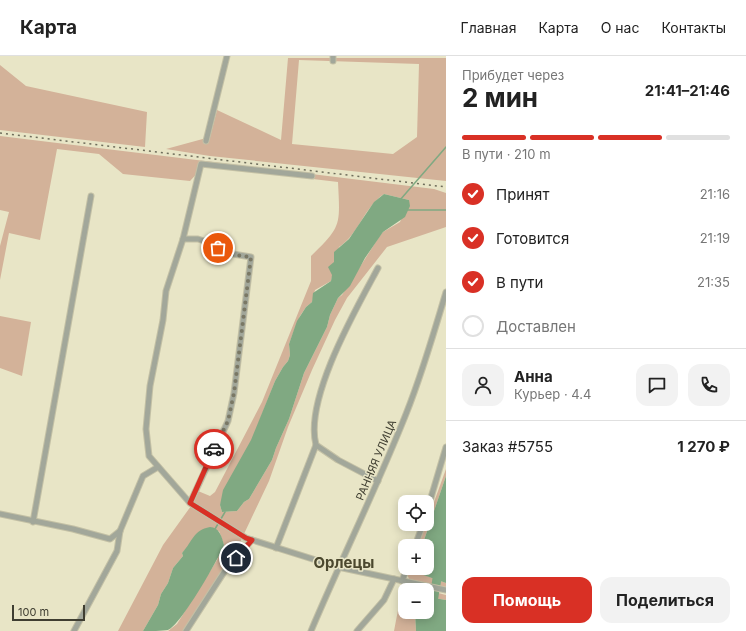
<!DOCTYPE html>
<html lang="ru">
<meta charset="utf-8">
<style>
:root{--surface:#fff;--page:#f2f2f2;--text:#222;--muted:#767676;--line:#e0e0e0;--accent:#d93025}
body{margin:0;font-family:Inter,sans-serif;background:var(--page);color:var(--text);height:100vh;display:flex;flex-direction:column;font-size:15px;white-space:nowrap}
*{box-sizing:border-box;margin:0}
p{font-size:13px;color:var(--muted)}
.icon{flex:none;width:22px;height:22px;fill:none;stroke:currentColor;stroke-width:2;stroke-linecap:round;stroke-linejoin:round}
.map{position:relative;flex:1;overflow:hidden}
.drawer{display:flex;flex-direction:column;background:var(--surface);width:300px}
.drawer>*{flex:none}
.buttons{position:absolute;left:398px;top:439px;display:grid;gap:8px}
.buttons a{display:grid;place-items:center;width:36px;height:36px;border-radius:8px;background:var(--surface);box-shadow:0 2px 10px #0003;font-size:20px}
.scale{position:absolute;left:12px;bottom:10px;width:73px;box-sizing:border-box;padding-left:4px;border:2px solid #3f3e31;border-top:0;font-size:11px;line-height:14px;white-space:nowrap;color:#3f3e31;-webkit-text-stroke:3px #e8e5c6;paint-order:stroke}
.pin{position:absolute;display:grid;place-items:center;width:34px;height:34px;color:#fff;margin:-17px;border:2px solid #fff;border-radius:50%;box-shadow:0 1px 4px #0007}
.courier{position:absolute;display:grid;place-items:center;width:40px;height:40px;margin:-20px;border:3px solid #d93025;border-radius:50%;background:#fff;color:#222;box-shadow:0 1px 5px #0007}
.head em{font-style:normal;font-weight:700}
.head div{display:flex;flex-direction:column-reverse}
.head{display:flex;align-items:center;justify-content:space-between;height:68px;padding:0 16px}
h1{font-size:26px;font-weight:700;line-height:30px}
.bar{display:grid;grid-template-columns:repeat(4,1fr);gap:6px 4px;align-content:center;height:48px;padding:0 16px}
.bar i{height:5px;border-radius:3px;background:var(--line)}
.bar .selected{background:var(--accent)}
.bar p{grid-column:span 4}
.line{display:flex;align-items:center;gap:10px;padding:0 16px;border-top:1px solid var(--line)}
.line div{flex:1}
.round{display:grid;place-items:center;flex:none;width:42px;height:42px;border-radius:12px;background:var(--page)}
ol{padding:0 16px;list-style:none}
li{display:flex;align-items:center;gap:12px;height:44px}
li p{margin-inline-start:auto}
li .icon{padding:4px;border-radius:50%;background:var(--accent);color:#fff;stroke-width:4}
li:last-child{color:var(--muted)}
li i{width:22px;height:22px;border:2px solid var(--line);border-radius:50%}
.primary-button{display:flex;gap:8px;margin-top:auto;padding:8px 16px}
.primary-button a{flex:1;height:46px;border-radius:12px;background:var(--accent);color:#fff;font-size:16px;font-weight:700;line-height:46px;text-align:center}
.primary-button a+a{background:var(--page);color:var(--text)}
header{display:flex;align-items:center;gap:24px;box-sizing:border-box;height:56px;padding:0 20px;background:var(--surface);border-bottom:1px solid var(--line)}
header strong{font-size:19px}
nav{display:flex;gap:22px;margin-inline-start:auto;font-size:14px}
main{display:flex;flex:1;min-height:0}
.map>svg:first-child{display:block}
.green{fill:#d3b299;fill-rule:evenodd}
.water{fill:#80a982}
.lines{fill:none;stroke-linecap:round;stroke-linejoin:round}
.stream{stroke:#80a982;stroke-width:1.5}
.river{stroke:#80a982;stroke-width:9}
.street-casing{stroke:#c3c0a5;stroke-width:7}
.street{stroke:#a2a79a;stroke-width:5}
.rail{stroke:#6e6d5b;stroke-width:1.5;stroke-dasharray:2 4;stroke-linecap:butt}
.done{stroke:#7a7865;stroke-width:4;stroke-dasharray:0 7.2}
.route{stroke:#d93025;stroke-width:5}
.labels{text-anchor:middle;stroke-width:3;stroke-linejoin:round;paint-order:stroke}
.street-label{font-size:11px;fill:#3f3e31;stroke:#e8e5c6}
.district-label{font-size:15px;font-weight:bold;fill:#4b482e;stroke:#e8e5c6}
</style>
<header>
<strong>Карта</strong>
<nav><a>Главная</a><a>Карта</a><a>О нас</a><a>Контакты</a></nav>
</header>
<main>
<div class="map">
<svg width="446" height="575" viewBox="0 0 446 575">
<rect width="100%" height="100%" fill="#e8e5c6"/>
<g class="green">
<path d="M288 2H446V125L210 100 166 93 210 81 217 54 281 84ZM299 4 419 8 417 81 393 98 292 88Z"/>
<polygon points="0,9 26,30 147,56 145,91 0,74"/>
<path d="M0 80 434 133 446 137V171L387 191 347 242 335 264 312 314 288 371 269 425 235 497 184 575H168L177 568 217 504 224 489 219 475 186 493 182 497 183 500 173 512 168 527 161 538 158 549 143 575H118L163 489 191 450 198 435 210 440 215 436 262 346 311 225V200C342 170 340 169 338 126L204 110 190 125 123 118 99 98 57 93 40 184 9 177 0 224V190L9 156 0 154ZM384 138 409 144 400 166 383 176 379 181 342 239 338 242 330 259 327 271 304 317 289 363 276 392 272 404 249 443 244 446 237 455 222 456 220 449 223 443 252 384 275 325 283 311 288 305 290 299 289 288 292 280 300 260 306 251 312 246 315 234 331 225 339 191C359 178 364 151 384 138Z"/>
<polygon points="0,260 31,266 22,320 0,312"/>
<polygon points="446,413 446,420 422,490 418,490"/>
<polygon points="409,512 414,512 413,515 446,527 446,531 409,523 407,518"/>
<polygon points="403,528 446,539 446,544 427,541 427,534 405,534 405,556 415,556 416,575 394,575"/>
</g>
<g class="water">
<polygon points="384,138 409,144 410,150 405,161 383,176 365,202 350,230 338,242 330,259 327,271 304,317 289,363 276,392 272,404 249,443 244,446 237,455 222,456 220,449 223,434 251,384 275,325 283,311 288,305 290,299 289,288 297,265 306,251 312,246 313,237 331,225 332,219 328,211 334,206 334,196 349,183 374,146"/>
<polygon points="446,420 446,527 412,515 414,512 427,512 427,490 422,490"/>
<path d="M210 471C219 471 222 481 224 489 218 504 181 569 168 574 162 575 150 575 143 575L158 549 161 538 168 527 173 512 183 500 182 497C193 485 193 474 210 471Z"/>
<polygon points="427,541 446,544 446,575 416,575 415,556 427,556"/>
</g>
<g class="lines">
<g class="stream">
<polyline points="400,144 446,91"/>
<polyline points="408,154 446,154"/>
<polyline points="215,473 225,456"/>
</g>
<polyline class="river" points="428,575 438,517 446,494"/>
<defs>
<g id="street">
<polyline points="333,0 333,5"/>
<polyline points="206,85 227,0"/>
<polyline points="312,120 201,108 183,183 166,235 163,264 150,330 146,373 149,400 190,447 246,482 338,511 446,534"/>
<polyline points="183,183 198,183 210,187 227,197 251,201 234,337 228,365 190,447"/>
<polyline points="316,389 338,404 378,425"/>
<polyline points="427,455 446,391"/>
<polyline points="0,458 73,473 110,483 120,475"/>
<polyline points="33,466 91,140"/>
<polyline points="415,490 423,468"/>
<path d="M276 492 316 389C304 343 356 253 378 212"/>
<polyline points="402,525 407,512"/>
<polyline points="74,575 117,495 120,475 143,420 158,411"/>
<polyline points="186,575 228,510 252,484"/>
<path d="M311 575C342 502 377 431 406 358 422 318 434 277 446 236"/>
<polyline points="357,575 384,544 394,523"/>
</g>
</defs>
<use href="#street" class="street-casing"/>
<use href="#street" class="street"/>
<polyline class="rail" points="0,77 446,131"/>
</g>
<g class="lines">
<polyline class="done" points="214,393 228,365 234,337 251,201 227,198 218,192"/>
<polyline class="route" points="214,393 190,447 246,482 252,484 236,502"/>
</g>
<g class="labels">
<g class="street-label">
<text transform="translate(376 404) rotate(-67)" y="4">РАННЯЯ УЛИЦА</text>
</g>
<g class="district-label">
<text x="344" y="512">Орлецы</text>
</g>
</g>
</svg>
<div class="buttons">
<a><svg class="icon" aria-label="locate" viewBox="0 0 24 24"><circle cx="12" cy="12" r="6"/><path d="M12 2v4M12 18v4M2 12h4M18 12h4"/></svg></a>
<a>+</a>
<a>−</a>
</div>
<div class="scale">100 m</div>
<div class="pin" style="left:218px;top:192px;background:#ea580c"><svg class="icon" aria-label="bag" viewBox="0 0 24 24"><path d="M5 8h14l-1 12H6zM9 8a3 3 0 0 1 6 0"/></svg></div>
<div class="pin" style="left:236px;top:502px;background:#1f2937"><svg class="icon" aria-label="home" viewBox="0 0 24 24"><path d="M3 11l9-7 9 7M6 9v11h12V9"/></svg></div>
<div class="courier" style="left:214px;top:393px"><svg class="icon" aria-label="car" viewBox="0 0 24 24"><path d="M5 17H2v-5l4-1 3-4h7l3 4 3 1v5h-3M9 17h6M6 11h13"/><circle cx="7" cy="17" r="2"/><circle cx="17" cy="17" r="2"/></svg></div>
</div>
<section class="drawer">
<div class="head"><div><h1>2 мин</h1><p>Прибудет через</p></div><em>21:41–21:46</em></div>
<div class="bar"><i class="selected"></i><i class="selected"></i><i class="selected"></i><i></i><p>В пути · 210 m</p></div>
<ol>
<li><svg class="icon" aria-label="check" viewBox="0 0 24 24"><path d="M5 12l5 5 9-10"/></svg>Принят<p>21:16</p></li>
<li><svg class="icon" aria-label="check" viewBox="0 0 24 24"><path d="M5 12l5 5 9-10"/></svg>Готовится<p>21:19</p></li>
<li><svg class="icon" aria-label="check" viewBox="0 0 24 24"><path d="M5 12l5 5 9-10"/></svg>В пути<p>21:35</p></li>
<li><i></i>Доставлен</li>
</ol>
<div class="line" style="height:72px"><a class="round"><svg class="icon" aria-label="person" viewBox="0 0 24 24"><circle cx="12" cy="8" r="4"/><path d="M4 21q1-7 8-7t8 7"/></svg></a><div><b>Анна</b><p>Курьер · 4.4</p></div><a class="round"><svg class="icon" aria-label="chat" viewBox="0 0 24 24"><path d="M4 5h16v11H9l-5 4z"/></svg></a><a class="round"><svg class="icon" aria-label="phone" viewBox="0 0 24 24"><path d="M5 4h4l2 5-3 2q2 4 5 5l2-3 5 2v4C11 20 4 13 5 4z"/></svg></a></div>
<div class="line" style="height:52px"><div>Заказ #5755</div><b>1 270 ₽</b></div>
<div class="primary-button"><a>Помощь</a><a>Поделиться</a></div>
</section>
</main>
